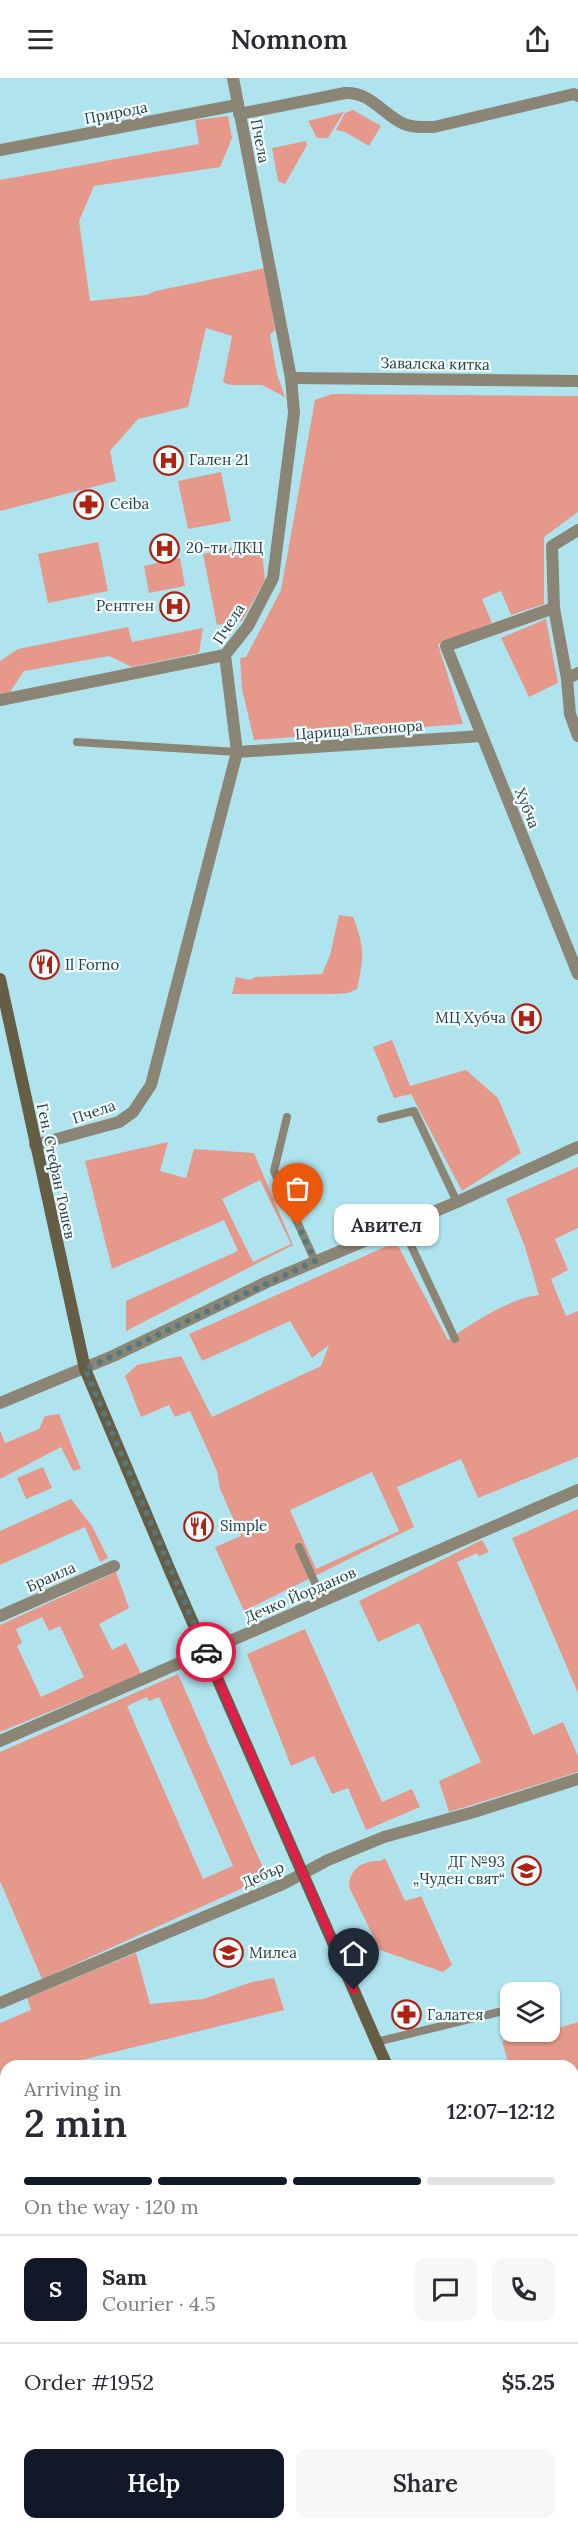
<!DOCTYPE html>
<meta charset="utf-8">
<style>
:root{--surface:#fff;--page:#f7f7f7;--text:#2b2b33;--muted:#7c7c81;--line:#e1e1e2;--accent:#111827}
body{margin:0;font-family:Lora,serif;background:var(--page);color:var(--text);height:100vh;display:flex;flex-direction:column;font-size:22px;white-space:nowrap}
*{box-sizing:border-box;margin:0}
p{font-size:20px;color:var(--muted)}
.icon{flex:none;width:33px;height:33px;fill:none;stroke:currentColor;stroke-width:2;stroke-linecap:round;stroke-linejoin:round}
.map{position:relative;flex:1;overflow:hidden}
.side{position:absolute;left:0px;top:1982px;width:579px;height:470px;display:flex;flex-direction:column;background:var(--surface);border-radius:18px 18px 0 0;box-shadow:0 2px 4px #0004}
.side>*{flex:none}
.controls{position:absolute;left:500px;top:1904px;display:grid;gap:12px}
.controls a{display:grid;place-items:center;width:60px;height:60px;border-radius:12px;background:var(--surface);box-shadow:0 2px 4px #0004;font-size:30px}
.pin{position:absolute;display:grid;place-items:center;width:51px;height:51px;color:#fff;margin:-62px -26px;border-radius:50% 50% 50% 0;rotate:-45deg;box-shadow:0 0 6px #0007}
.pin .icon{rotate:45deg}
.courier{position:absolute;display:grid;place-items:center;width:60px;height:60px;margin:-30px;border:4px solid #e11d48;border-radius:50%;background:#fff;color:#222;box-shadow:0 2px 8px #0007}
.bubble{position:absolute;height:42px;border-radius:12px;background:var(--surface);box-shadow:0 2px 4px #0004;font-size:20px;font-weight:600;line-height:42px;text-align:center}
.head em{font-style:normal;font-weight:600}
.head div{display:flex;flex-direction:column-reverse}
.head{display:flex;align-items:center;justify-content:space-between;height:102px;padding:0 24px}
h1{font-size:39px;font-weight:600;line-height:45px}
.bar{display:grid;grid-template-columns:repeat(4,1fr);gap:9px 6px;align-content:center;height:72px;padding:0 24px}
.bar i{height:8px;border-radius:4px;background:var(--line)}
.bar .selected{background:var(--accent)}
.bar p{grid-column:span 4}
.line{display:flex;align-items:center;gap:15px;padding:0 24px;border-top:2px solid var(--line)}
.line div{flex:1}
.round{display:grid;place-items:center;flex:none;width:63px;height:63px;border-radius:12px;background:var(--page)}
.cta{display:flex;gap:12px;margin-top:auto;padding:12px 24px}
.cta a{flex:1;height:69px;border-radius:12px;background:var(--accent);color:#fff;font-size:24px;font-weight:600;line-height:69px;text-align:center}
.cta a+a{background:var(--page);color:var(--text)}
header{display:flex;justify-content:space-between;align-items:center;height:78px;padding:0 24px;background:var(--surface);font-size:27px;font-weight:600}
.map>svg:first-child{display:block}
.green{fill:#e6998b;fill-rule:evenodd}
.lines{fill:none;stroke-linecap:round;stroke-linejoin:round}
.lane{stroke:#8b8575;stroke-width:8}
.street{stroke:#8b8575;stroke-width:12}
.secondary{stroke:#665d45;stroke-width:12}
.done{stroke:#57787e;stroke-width:6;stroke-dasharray:0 10.8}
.route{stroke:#e11d48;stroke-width:8}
.labels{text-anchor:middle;stroke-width:4.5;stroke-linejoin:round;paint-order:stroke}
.street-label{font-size:15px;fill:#283e42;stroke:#f2fdff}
.poi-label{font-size:15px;fill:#283e42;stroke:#f2fdff;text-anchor:start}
</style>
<header><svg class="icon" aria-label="menu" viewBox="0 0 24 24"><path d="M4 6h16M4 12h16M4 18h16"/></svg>Nomnom<svg class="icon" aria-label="share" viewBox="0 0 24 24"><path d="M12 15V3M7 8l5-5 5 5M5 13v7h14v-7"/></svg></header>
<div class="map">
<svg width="578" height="2450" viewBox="0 0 578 2450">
<rect width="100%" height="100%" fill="#afe4ee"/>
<g class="green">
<polygon points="353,32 381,48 369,68 345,54 336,52 345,35"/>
<polygon points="344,34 328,60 317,60 308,43"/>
<polygon points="228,38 232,60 220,89 94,108 79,143 90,223 147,217 156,213 265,190 275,252 270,257 277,296 285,319 262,307 230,307 223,304 232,258 206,250 188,329 138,341 110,373 116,403 0,433 0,102 199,66 195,42"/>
<polygon points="306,63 307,67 285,106 278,103 272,70"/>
<polygon points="332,316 578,318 578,434 544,459 544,526 511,537 501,513 482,521 492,545 438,566 463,646 254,662 242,611 240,580 246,579 281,512 315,322"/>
<polygon points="221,394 231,443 188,451 178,403"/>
<polygon points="98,464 108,513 48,525 38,476"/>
<polygon points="261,464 265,502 242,543 217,547 203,476"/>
<polygon points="180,480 185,508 149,515 144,488"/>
<polygon points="546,541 558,605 529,619 501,560"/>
<polygon points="128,549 132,564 203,550 199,575 132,589 109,578 24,593 10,614 0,616 0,583 18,571"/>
<path d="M339 837 353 839C365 869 364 880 357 911L348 915 333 916H232L236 899 250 902 255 899 322 896 330 877Z"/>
<polygon points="392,962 410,1008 466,992 498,1020 521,1075 462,1113 411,1016 394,1020 373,969"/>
<path d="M168 1064 160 1093 186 1100 194 1071 254 1075 293 1167 126 1253V1223L238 1173 224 1142 112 1191 85 1083ZM260 1102 291 1166 253 1184 222 1121Z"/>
<path d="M578 1089V1150L555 1161 568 1192 551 1201 566 1238 578 1233V1379L478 1420 461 1381 397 1409 414 1449 244 1533 215 1469 241 1458 220 1411 217 1393 190 1333 175 1339 169 1327 141 1339 125 1298 137 1287 181 1278 212 1339 321 1288 329 1267 312 1280 290 1243 202 1283 189 1256 396 1164 448 1262C474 1244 507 1221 539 1217L525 1169 506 1121ZM372 1394 399 1453 316 1491 290 1432Z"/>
<polygon points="59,1336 81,1391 73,1393 61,1369 0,1401 0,1352 5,1365 39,1351 45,1338"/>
<polygon points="43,1389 52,1410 26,1421 17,1400"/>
<polygon points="71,1421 92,1448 108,1480 100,1484 85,1449 0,1487 0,1453"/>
<polygon points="578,1431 578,1615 512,1460"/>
<polygon points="482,1462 489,1474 479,1478 477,1475 457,1484 533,1657 563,1644 578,1678 578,1694 449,1734 439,1703 481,1684 419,1545 378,1564 359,1523"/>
<path d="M116 1494 129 1530 99 1546 112 1572 126 1565 141 1596 0 1654V1547ZM42 1539 49 1553 60 1548 84 1599 41 1619 17 1568 22 1565 16 1551Z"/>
<polygon points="305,1551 382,1724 412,1711 420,1729 366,1752 348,1710 332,1716 314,1678 291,1688 247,1576"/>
<path d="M178 1596 267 1799 42 1901 0 1803V1674ZM147 1619 149 1623 159 1619 233 1788 203 1801 127 1628Z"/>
<path d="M385 1780 405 1823 421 1818 452 1887 443 1894 380 1872 349 1809C349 1790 364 1782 381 1783Z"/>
<polygon points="136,1875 150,1926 203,1921 252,1904 274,1900 284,1932 62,1987 6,1988 6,2002 0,2003 0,1945 31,1932 27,1920"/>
<polygon points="578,1944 578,2023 573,2025 573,1988 509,1987 502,1963 549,1953"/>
</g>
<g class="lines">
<g class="lane">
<polyline points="77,664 237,674"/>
<polyline points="287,1039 274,1093 315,1183"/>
<polyline points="381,1041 414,1033 457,1124"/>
<polyline points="401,1146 455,1261"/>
<polyline points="299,1469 323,1523"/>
<polyline points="376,1964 503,1933"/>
</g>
<g class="street">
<path d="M239 36 345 15C371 14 382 36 404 46 413 50 424 49 434 49L574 16 578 18"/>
<polyline points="0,72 237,27"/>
<polyline points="291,300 578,303"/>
<polyline points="578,452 552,468 554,530 567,601 570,636 578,658"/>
<polyline points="554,530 446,568 578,896"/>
<polyline points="567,601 578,595"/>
<polyline points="0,622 225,577"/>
<polyline points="237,674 482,658"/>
<polyline points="35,1067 119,1044 133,1034 151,1007 237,674 225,577 248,548 273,500 294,335 291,300 233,0"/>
<polyline points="0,1325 113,1278 267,1204 457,1124 578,1069"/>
<polyline points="0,1538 114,1488"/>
<polyline points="0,1663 578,1412"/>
<polyline points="0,1925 283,1806 328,1782 384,1759 474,1734 578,1701"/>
<polyline points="573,2269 578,2267"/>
<polyline points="0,2422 6,2421"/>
<polyline points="91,2445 92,2450"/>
</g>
<g class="secondary">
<polyline points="0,901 85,1291 171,1495 387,1988"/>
<polyline points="573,2058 578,2056"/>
<polyline points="0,2206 6,2204"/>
<polyline points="573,2421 578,2433"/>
</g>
</g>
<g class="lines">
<polyline class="done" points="206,1574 85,1291 315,1183 298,1147"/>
<polyline class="route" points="206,1574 354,1912"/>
</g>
<defs>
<symbol id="hospital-ring" viewBox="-11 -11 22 22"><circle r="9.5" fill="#f2fdff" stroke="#af2111" stroke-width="1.5"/><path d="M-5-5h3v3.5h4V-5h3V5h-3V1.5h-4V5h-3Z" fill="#af2111"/></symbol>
<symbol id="pharmacy-ring" viewBox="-11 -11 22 22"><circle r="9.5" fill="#f2fdff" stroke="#af2111" stroke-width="1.5"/><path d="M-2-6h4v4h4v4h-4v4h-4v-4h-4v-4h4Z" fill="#af2111"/></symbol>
<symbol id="restaurant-ring" viewBox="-11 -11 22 22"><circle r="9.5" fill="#f2fdff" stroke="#af2111" stroke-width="1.5"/><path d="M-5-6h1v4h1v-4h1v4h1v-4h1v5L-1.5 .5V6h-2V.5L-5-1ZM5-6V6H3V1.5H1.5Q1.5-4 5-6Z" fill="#af2111"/></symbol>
<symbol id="school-ring" viewBox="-11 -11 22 22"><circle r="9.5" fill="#f2fdff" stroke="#af2111" stroke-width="1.5"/><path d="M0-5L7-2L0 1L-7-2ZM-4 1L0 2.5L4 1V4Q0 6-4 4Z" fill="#af2111"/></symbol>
</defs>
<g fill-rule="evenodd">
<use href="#hospital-ring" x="152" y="366" width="33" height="33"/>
<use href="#pharmacy-ring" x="72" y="410" width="33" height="33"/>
<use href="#hospital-ring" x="148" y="454" width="33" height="33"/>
<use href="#hospital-ring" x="158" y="512" width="33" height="33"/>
<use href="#restaurant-ring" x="28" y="870" width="33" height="33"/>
<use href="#hospital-ring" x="510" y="924" width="33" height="33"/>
<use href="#restaurant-ring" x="182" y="1432" width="33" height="33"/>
<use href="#school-ring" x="510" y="1776" width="33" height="33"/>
<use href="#school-ring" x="212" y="1858" width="33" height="33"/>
<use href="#pharmacy-ring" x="390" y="1920" width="33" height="33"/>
</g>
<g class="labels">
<g class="street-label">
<text transform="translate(116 35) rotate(-11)" y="5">Природа</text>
<text transform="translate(260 63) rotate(79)" y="5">Пчела</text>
<text transform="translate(435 286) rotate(1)" y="5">Завалска китка</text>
<text transform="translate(229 546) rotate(-57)" y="5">Пчела</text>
<text transform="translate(359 652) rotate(-4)" y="5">Царица Елеонора</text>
<text transform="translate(527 730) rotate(68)" y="5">Хубча</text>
<text transform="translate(94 1034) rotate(-19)" y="5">Пчела</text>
<text transform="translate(56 1093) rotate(78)" y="5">Ген. Стефан Тошев</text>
<text transform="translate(51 1499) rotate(-24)" y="5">Браила</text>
<text transform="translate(300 1517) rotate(-23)" y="5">Дечко Йорданов</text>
<text transform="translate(263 1797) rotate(-24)" y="5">Дебър</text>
</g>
<g class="poi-label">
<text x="189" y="387">Гален 21</text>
<text x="110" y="431">Ceiba</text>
<text x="186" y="475">20-ти ДКЦ</text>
<text x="154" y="533" text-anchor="end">Рентген</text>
<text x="65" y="892">Il Forno</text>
<text x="506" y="945" text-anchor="end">МЦ Хубча</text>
<text x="220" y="1453">Simple</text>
<text x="505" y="1789" text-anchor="end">ДГ №93<tspan x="505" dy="17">„Чуден свят“</tspan></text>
<text x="249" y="1880">Милеа</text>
<text x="427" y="1942">Галатея</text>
</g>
</g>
</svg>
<div class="controls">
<a><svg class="icon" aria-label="layers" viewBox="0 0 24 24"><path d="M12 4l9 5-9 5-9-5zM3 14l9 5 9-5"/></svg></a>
</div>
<div class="pin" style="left:298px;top:1147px;background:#ea580c"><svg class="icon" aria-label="bag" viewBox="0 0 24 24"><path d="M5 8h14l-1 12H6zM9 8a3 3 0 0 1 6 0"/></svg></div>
<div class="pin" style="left:354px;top:1912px;background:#1f2937"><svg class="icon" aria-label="home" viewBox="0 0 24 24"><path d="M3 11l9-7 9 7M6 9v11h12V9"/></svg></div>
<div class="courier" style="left:206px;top:1574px"><svg class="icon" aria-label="car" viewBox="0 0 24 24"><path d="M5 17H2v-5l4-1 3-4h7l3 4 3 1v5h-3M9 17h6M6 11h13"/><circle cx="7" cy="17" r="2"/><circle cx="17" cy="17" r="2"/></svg></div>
<div class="bubble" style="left:334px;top:1126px;width:105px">Авител</div>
<section class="side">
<div class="head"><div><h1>2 min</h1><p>Arriving in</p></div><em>12:07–12:12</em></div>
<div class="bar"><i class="selected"></i><i class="selected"></i><i class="selected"></i><i></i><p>On the way · 120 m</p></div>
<div class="line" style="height:108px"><b class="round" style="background:var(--accent);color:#fff">S</b><div><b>Sam</b><p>Courier · 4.5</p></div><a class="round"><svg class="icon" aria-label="chat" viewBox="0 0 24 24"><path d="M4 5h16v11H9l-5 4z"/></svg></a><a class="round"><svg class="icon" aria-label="phone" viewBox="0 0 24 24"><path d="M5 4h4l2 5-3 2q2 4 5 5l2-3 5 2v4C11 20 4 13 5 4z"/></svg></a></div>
<div class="line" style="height:78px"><div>Order #1952</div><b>$5.25</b></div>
<div class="cta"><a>Help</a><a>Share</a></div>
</section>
</div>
